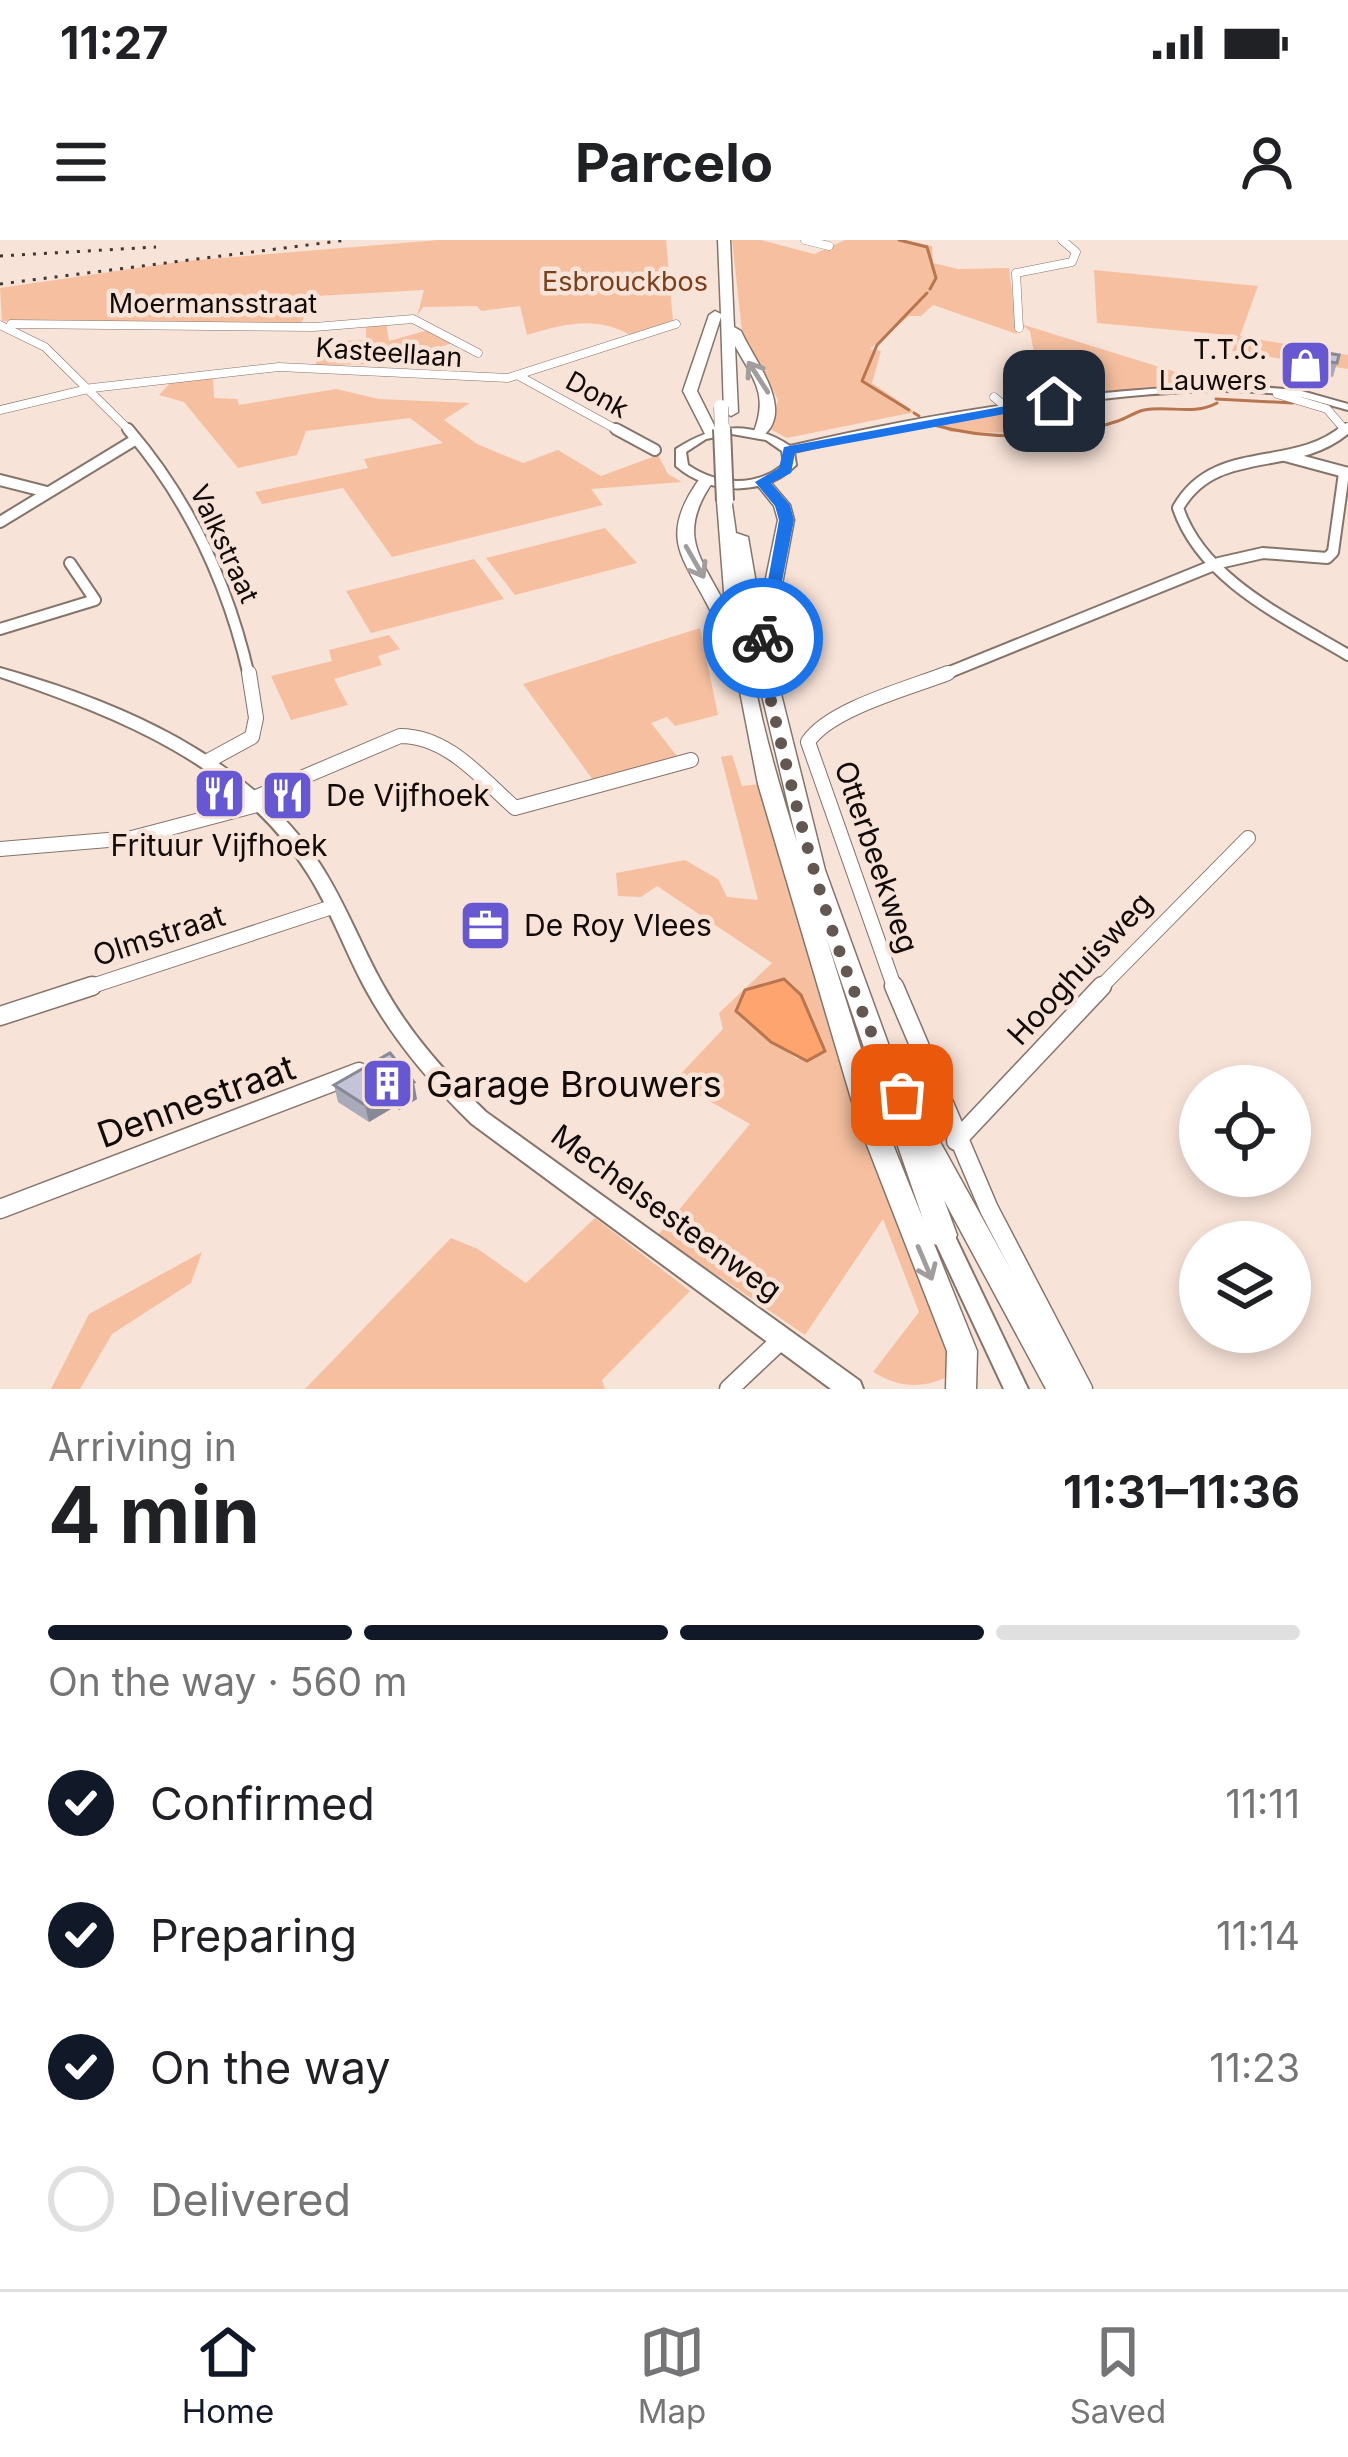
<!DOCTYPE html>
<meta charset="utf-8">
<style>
:root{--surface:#fff;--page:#f6f6f6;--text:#202124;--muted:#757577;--line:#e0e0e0;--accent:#111827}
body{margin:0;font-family:Inter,sans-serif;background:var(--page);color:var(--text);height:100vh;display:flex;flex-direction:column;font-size:45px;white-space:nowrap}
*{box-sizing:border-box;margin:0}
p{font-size:39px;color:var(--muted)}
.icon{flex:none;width:66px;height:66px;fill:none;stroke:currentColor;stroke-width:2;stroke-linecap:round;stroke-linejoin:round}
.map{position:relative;height:1149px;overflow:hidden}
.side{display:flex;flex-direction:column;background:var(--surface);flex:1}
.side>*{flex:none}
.fabs{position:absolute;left:1179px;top:825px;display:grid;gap:24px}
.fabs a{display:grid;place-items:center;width:132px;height:132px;border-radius:50%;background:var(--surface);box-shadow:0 6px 18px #0003;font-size:60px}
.pin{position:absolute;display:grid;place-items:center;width:102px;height:102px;color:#fff;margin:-51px;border-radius:24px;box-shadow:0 6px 18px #0006}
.courier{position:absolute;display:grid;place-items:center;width:120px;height:120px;margin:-60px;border:9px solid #1a73e8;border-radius:50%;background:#fff;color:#222;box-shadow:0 3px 15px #0007}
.overview em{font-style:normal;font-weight:700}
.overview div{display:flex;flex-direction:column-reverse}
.overview{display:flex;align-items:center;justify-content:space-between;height:204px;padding:0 48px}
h1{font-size:78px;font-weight:700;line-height:90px}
.bar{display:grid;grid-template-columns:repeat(4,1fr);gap:18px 12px;align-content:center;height:144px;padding:0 48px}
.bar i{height:15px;border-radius:9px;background:var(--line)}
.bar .current{background:var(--accent)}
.bar p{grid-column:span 4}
ol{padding:0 48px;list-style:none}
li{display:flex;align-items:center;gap:36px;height:132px}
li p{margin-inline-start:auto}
li .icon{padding:12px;border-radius:50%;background:var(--accent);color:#fff;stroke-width:4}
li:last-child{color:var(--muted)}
li i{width:66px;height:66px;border:6px solid var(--line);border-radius:50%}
.status{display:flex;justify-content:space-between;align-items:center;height:84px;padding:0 60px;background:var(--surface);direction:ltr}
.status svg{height:33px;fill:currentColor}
header{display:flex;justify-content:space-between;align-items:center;height:156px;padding:0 48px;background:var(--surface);font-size:54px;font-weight:700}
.tab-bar{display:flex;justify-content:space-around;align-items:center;height:168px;border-top:3px solid var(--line);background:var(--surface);font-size:33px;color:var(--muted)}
.tab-bar a{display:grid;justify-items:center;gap:6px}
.tab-bar .current{color:var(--accent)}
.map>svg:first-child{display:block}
.green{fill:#f6c0a0;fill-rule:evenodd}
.water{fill:#fea46e;stroke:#b7764f;stroke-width:3}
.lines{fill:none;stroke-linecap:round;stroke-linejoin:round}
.stream{stroke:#b7764f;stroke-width:3}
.minor-far3-casing{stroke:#85746a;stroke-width:9}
.minor-far2-casing{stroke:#85746a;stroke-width:14}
.minor-far1-casing{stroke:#85746a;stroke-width:16}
.minor-casing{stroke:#85746a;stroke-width:21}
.major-casing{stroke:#85746a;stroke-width:4}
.highway-casing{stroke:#85746a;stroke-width:3}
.minor-far3{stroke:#fff;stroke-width:8}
.minor-far2{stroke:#fff;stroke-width:10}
.minor-far1{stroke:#fff;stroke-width:14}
.minor{stroke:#fff;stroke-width:18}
.major{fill:#fff;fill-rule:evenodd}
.highway{fill:#fff;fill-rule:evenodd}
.rail{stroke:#403631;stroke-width:3;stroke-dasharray:3 8;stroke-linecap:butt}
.highway-bridge-far1-casing{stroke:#85746a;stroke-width:15;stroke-linecap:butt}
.highway-bridge-casing{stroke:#85746a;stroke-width:20;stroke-linecap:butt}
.highway-bridge-far1{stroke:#fff;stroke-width:14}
.highway-bridge{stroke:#fff;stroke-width:16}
.wall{fill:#a8a9b9}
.shaded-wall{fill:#888996}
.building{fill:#c3c4d7;stroke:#888996;stroke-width:3}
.oneway{stroke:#a09d9c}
.route{fill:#1a73e8}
.done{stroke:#625751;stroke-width:12;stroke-dasharray:0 21.6}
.labels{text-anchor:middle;stroke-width:9;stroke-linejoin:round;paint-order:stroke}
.far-park-label{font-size:27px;fill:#783f19;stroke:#f8e3d8}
.far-street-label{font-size:27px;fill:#120b08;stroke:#f8e3d8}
.far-poi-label{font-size:27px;fill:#120b08;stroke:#f8e3d8;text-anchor:end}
.poi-label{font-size:30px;fill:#120b08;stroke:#f8e3d8;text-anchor:start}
.street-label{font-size:30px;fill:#120b08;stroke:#f8e3d8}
.near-poi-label{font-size:36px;fill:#120b08;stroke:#f8e3d8;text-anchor:start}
.near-street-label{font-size:36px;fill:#120b08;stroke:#f8e3d8}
</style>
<div class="status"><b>11:27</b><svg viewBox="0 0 49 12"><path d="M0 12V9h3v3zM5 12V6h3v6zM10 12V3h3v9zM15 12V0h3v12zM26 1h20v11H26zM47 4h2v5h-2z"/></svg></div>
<header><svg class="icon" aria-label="menu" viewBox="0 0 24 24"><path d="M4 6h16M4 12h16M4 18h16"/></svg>Parcelo<svg class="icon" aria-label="person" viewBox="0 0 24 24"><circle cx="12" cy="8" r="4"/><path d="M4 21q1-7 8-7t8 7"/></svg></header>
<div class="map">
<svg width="1348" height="1149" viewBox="0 0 1348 1149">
<rect width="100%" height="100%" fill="#f8e3d8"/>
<g class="green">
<path d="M439 0H666L673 82 630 95C596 75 564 84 527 95L520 66 481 71 477 66 423 67 417 76 424 50 317 56 299 86 2 81 0 48 185 21Z"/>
<polygon points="732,0 761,0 814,14 845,0 905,0 932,6 933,23 958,29 1009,28 1017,94 933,65 921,76 909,76 870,109 881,111 872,143 915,172 787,198 770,189 778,160 742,91"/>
<polygon points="1094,30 1258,46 1240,96 1348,115 1348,129 1232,111 1238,96 1097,83"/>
<polygon points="386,82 389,101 432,89 455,102 390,124 316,125 319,102 366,100 366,84"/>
<polygon points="1021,84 1224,147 1052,153 1039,139 1030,91"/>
<polygon points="213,138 214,158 237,159 239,165 336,149 379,159 470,163 444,180 477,204 523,223 558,210 601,236 658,215 668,234 682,242 591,249 603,265 392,317 343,248 262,264 255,252 368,228 364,219 443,203 410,178 306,191 297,215 238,228 184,162 159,155 171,142"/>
<polygon points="1037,168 1041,193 950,192 938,185"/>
<polygon points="605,288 637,323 515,355 486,318"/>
<polygon points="474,319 504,359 371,393 346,351"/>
<polygon points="700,388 718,475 675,486 667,477 651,483 680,520 596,544 523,444"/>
<polygon points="389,395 400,409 378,416 382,425 334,439 348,465 291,480 271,436 332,421 329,410"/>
<path d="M732 515 742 546 760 544 861 883 937 1078 953 1134C924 1149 902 1149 873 1132L919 1072 883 979 805 1095 658 995 750 884 674 841 723 789 719 773 772 723 657 646 641 657 618 656 616 633 685 620 718 639 727 657 758 660 721 517ZM743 780 816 792 825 811 797 819Z"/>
<polygon points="595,978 690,1051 602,1140 605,1149 305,1149 451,998 478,1009 526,1043"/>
<polygon points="202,1012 191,1043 112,1094 80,1149 51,1149 89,1074"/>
</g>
<polygon class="water" points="784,739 801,755 825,811 807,821 771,802 736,771 745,750"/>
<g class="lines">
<g class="stream">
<polyline points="899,0 927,7 936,38 930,49"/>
<polyline points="1216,159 1293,163"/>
<polyline points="909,170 862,141 877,105 927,53"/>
<polyline points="914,173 919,176"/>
<path d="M934 185C989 201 1064 199 1118 181 1127 178 1135 172 1144 170 1169 165 1193 176 1217 163"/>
</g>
<defs>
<g id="minor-far3">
<polyline points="805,0 829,6"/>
<polyline points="11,84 314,87 413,79 478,113"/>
<polyline points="0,85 45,107 131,192"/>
<polyline points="1019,88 1016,33 1072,22 1076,12 1062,0"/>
<polyline points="519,136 621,192"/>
<polyline points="1277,154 1327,169 1345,190"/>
<polyline points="994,157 1007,168"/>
<polyline points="0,170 92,148 279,127 508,138 676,84"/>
<polyline points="1343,192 1348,187"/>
</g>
<g id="minor-far2">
<path d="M128 189C189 260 228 344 249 436"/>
<polyline points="616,189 655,210"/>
<path d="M1346 189C1294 234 1215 202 1178 268 1202 340 1286 378 1348 415"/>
<polyline points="1285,216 1348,233"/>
<polyline points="0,240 47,252"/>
<polyline points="0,282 133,201"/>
<polyline points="0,389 95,360 70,323"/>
<polyline points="940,436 1219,323 1263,313 1327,318 1333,312 1344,233"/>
</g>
<g id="minor-far1">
<polyline points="208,521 252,497 256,478 249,433"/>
<path d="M254 558 400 496C448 496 481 538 515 568L691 520"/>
<polyline points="0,609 132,598 261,564"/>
<polyline points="83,749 335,666"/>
<path d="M895 749 808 502C829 469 910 448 948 433"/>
<polyline points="1099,749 1248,598"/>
</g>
<g id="minor">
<polyline points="894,746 989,969 1083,1149"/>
<polyline points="0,776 92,746"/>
<polyline points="956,901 1102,746"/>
<polyline points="0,969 359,832"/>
<polyline points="729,1149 782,1099"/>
</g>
<g id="major">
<path d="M1232 145 1298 150 1348 164V170C1331 166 1313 159 1295 156 1234 147 1172 152 1111 158 1004 168 899 188 794 212L796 225C764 257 709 255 676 226V209C714 184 751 180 790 206 936 172 1082 149 1232 145ZM732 194 766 200 782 211 784 224C756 248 717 245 688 225L686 212 706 199Z"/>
<path d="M0 428C121 462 248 516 320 624 345 662 361 706 383 745 410 794 446 834 486 872L860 1141 863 1149H831L472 884C430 843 393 800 365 748 345 711 331 670 308 634 239 524 118 477 0 437Z"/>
<polygon points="943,985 951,988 1028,1149 1004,1149 932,995 935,988"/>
</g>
<g id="highway">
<path d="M718 0H730L734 87 741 91C754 121 798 172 760 198L753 194C769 154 754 140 735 106L738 172 731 176 724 172 721 77 697 151 718 193 716 196H706L683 151 709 75 715 71 721 74Z"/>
<path d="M706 235 714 240C677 293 698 314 725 364L717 261 725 256 731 258 736 293 748 297 760 367 778 280 774 266 754 241 757 238H767L790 265 794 280 772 398 768 402 825 630 909 861 919 864 1077 1149H1046L944 960 957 995 953 1004 943 1007 934 1004 977 1111 976 1149H946L947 1111 858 882 758 544 728 390 717 385C690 321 652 304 701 237ZM744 375 746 388 797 602C774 529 752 452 744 375ZM826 697 923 979 884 882Z"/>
</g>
</defs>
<use href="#minor-far3" class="minor-far3-casing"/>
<use href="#minor-far2" class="minor-far2-casing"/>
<use href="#minor-far1" class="minor-far1-casing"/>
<use href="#minor" class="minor-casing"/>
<use href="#major" class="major-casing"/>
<use href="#highway" class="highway-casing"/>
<use href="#minor-far3" class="minor-far3"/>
<use href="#minor-far2" class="minor-far2"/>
<use href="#minor-far1" class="minor-far1"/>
<use href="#minor" class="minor"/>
<use href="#major" class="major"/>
<use href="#highway" class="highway"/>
<g class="rail">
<polyline points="0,16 156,7"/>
<polyline points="0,44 347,0"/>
</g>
<defs>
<polyline id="highway-bridge-far1" points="721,167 722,192"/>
<polyline id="highway-bridge" points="722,189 725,261"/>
</defs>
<use href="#highway-bridge-far1" class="highway-bridge-far1-casing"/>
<use href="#highway-bridge" class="highway-bridge-casing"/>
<use href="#highway-bridge-far1" class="highway-bridge-far1"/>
<use href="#highway-bridge" class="highway-bridge"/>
</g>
<g class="wall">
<polygon points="1314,111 1339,115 1333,137 1308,133"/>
<polygon points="310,546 297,555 300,566 288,571 279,560 276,549"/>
<polygon points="390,813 417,859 399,870 396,866 369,882 338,862 334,845"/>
</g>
<g class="shaded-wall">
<polygon points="308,535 310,546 297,555 300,566 288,571 286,560 290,547"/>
<polygon points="414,842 417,859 399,870 395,853"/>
<polygon points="392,849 396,866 369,882 365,865"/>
</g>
<g class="building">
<polygon points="1314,111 1339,115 1337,123 1312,119"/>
<polygon points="308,535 290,547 297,555 286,560 276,549"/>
<polygon points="390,813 414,842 395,853 392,849 365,865 334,845"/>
</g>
<defs><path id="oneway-shaft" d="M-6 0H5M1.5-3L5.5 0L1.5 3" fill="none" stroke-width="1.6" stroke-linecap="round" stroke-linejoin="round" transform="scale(3)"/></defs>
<g class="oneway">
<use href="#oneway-shaft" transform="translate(758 137) rotate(-123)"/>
<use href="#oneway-shaft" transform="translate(695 322) rotate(60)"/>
<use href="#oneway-shaft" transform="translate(925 1023) rotate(67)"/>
</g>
<polygon class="route" points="1054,157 1059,164 795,213 791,233 771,243 790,265 794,280 771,398 757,401 779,280 775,266 755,242 779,228 784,207"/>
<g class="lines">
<path class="done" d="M763 398 760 415C796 564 828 719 902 855"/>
</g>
<defs>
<symbol id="shop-square" viewBox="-11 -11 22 22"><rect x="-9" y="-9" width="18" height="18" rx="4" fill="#6658d2" stroke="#f8e3d8"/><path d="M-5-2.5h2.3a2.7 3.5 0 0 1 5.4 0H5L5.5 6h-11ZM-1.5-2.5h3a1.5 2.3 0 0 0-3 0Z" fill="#fff"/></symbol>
<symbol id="restaurant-square" viewBox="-11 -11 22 22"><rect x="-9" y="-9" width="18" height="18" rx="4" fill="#6658d2" stroke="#f8e3d8"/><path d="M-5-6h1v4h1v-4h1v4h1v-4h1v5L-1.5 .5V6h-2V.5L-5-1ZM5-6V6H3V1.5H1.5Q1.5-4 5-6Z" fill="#fff"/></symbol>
<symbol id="office-square" viewBox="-11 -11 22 22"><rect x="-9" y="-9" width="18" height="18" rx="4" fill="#6658d2" stroke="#f8e3d8"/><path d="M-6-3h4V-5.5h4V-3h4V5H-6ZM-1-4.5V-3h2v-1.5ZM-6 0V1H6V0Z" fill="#fff"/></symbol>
<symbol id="building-square" viewBox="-11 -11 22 22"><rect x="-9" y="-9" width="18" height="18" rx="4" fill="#6658d2" stroke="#f8e3d8"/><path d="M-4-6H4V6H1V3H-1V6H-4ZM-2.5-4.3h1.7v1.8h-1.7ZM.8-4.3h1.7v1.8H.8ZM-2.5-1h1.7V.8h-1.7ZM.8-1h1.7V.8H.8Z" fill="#fff"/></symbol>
</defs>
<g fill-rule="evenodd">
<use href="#shop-square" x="1276" y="96" width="59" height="59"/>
<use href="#restaurant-square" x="190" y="524" width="59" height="59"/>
<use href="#restaurant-square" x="258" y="526" width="59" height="59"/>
<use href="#office-square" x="456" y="656" width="59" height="59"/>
<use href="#building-square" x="358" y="814" width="59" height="59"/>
</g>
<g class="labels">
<g class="far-park-label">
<text x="625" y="51">Esbrouckbos</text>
</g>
<g class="far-street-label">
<text x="213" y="73">Moermansstraat</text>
<text transform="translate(389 113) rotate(4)" y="9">Kasteellaan</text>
<text transform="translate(597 155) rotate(29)" y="9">Donk</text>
<text transform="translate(224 304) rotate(65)" y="9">Valkstraat</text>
</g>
<g class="far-poi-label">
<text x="1267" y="119">T.T.C.<tspan x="1267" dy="31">Lauwers</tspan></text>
</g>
<g class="poi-label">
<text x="326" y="566">De Vijfhoek</text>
<text x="219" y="616" text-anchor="middle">Frituur Vijfhoek</text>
<text x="524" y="696">De Roy Vlees</text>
</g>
<g class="street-label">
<text transform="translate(876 617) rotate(71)" y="10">Otterbeekweg</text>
<text transform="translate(159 696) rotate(-18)" y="10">Olmstraat</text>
<text transform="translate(1080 729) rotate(-47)" y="10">Hooghuisweg</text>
<text transform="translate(666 973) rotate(36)" y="10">Mechelsesteenweg</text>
</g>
<g class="near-poi-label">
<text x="426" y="857">Garage Brouwers</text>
</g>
<g class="near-street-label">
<text transform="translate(196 861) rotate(-20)" y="13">Dennestraat</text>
</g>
</g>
</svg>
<div class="fabs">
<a><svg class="icon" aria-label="locate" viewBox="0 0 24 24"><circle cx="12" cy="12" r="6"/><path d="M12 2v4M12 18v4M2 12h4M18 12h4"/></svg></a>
<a><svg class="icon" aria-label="layers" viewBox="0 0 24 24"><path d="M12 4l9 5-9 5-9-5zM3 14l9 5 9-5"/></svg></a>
</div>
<div class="pin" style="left:902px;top:855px;background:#ea580c"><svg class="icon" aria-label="bag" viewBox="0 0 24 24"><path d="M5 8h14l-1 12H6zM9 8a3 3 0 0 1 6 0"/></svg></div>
<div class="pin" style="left:1054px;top:161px;background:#1f2937"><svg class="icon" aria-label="home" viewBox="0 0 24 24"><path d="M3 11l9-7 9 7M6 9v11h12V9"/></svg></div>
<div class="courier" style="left:763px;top:398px"><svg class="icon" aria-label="bike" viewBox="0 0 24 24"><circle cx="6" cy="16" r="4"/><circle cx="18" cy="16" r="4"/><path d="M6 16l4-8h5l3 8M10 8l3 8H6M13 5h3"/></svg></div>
</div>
<section class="side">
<div class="overview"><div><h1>4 min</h1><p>Arriving in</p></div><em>11:31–11:36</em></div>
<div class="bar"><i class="current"></i><i class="current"></i><i class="current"></i><i></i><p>On the way · 560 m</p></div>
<ol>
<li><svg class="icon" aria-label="check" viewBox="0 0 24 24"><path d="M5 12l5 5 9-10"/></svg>Confirmed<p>11:11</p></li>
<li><svg class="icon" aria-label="check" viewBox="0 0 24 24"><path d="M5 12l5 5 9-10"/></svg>Preparing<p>11:14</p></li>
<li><svg class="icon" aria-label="check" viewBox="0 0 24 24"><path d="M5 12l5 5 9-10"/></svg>On the way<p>11:23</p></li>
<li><i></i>Delivered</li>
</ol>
</section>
<nav class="tab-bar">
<a class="current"><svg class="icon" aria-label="home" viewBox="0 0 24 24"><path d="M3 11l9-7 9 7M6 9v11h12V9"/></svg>Home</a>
<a><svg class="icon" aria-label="map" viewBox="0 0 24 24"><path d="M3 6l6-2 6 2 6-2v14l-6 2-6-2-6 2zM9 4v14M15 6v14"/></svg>Map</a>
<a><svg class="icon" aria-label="saved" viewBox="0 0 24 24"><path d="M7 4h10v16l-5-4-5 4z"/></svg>Saved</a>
</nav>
